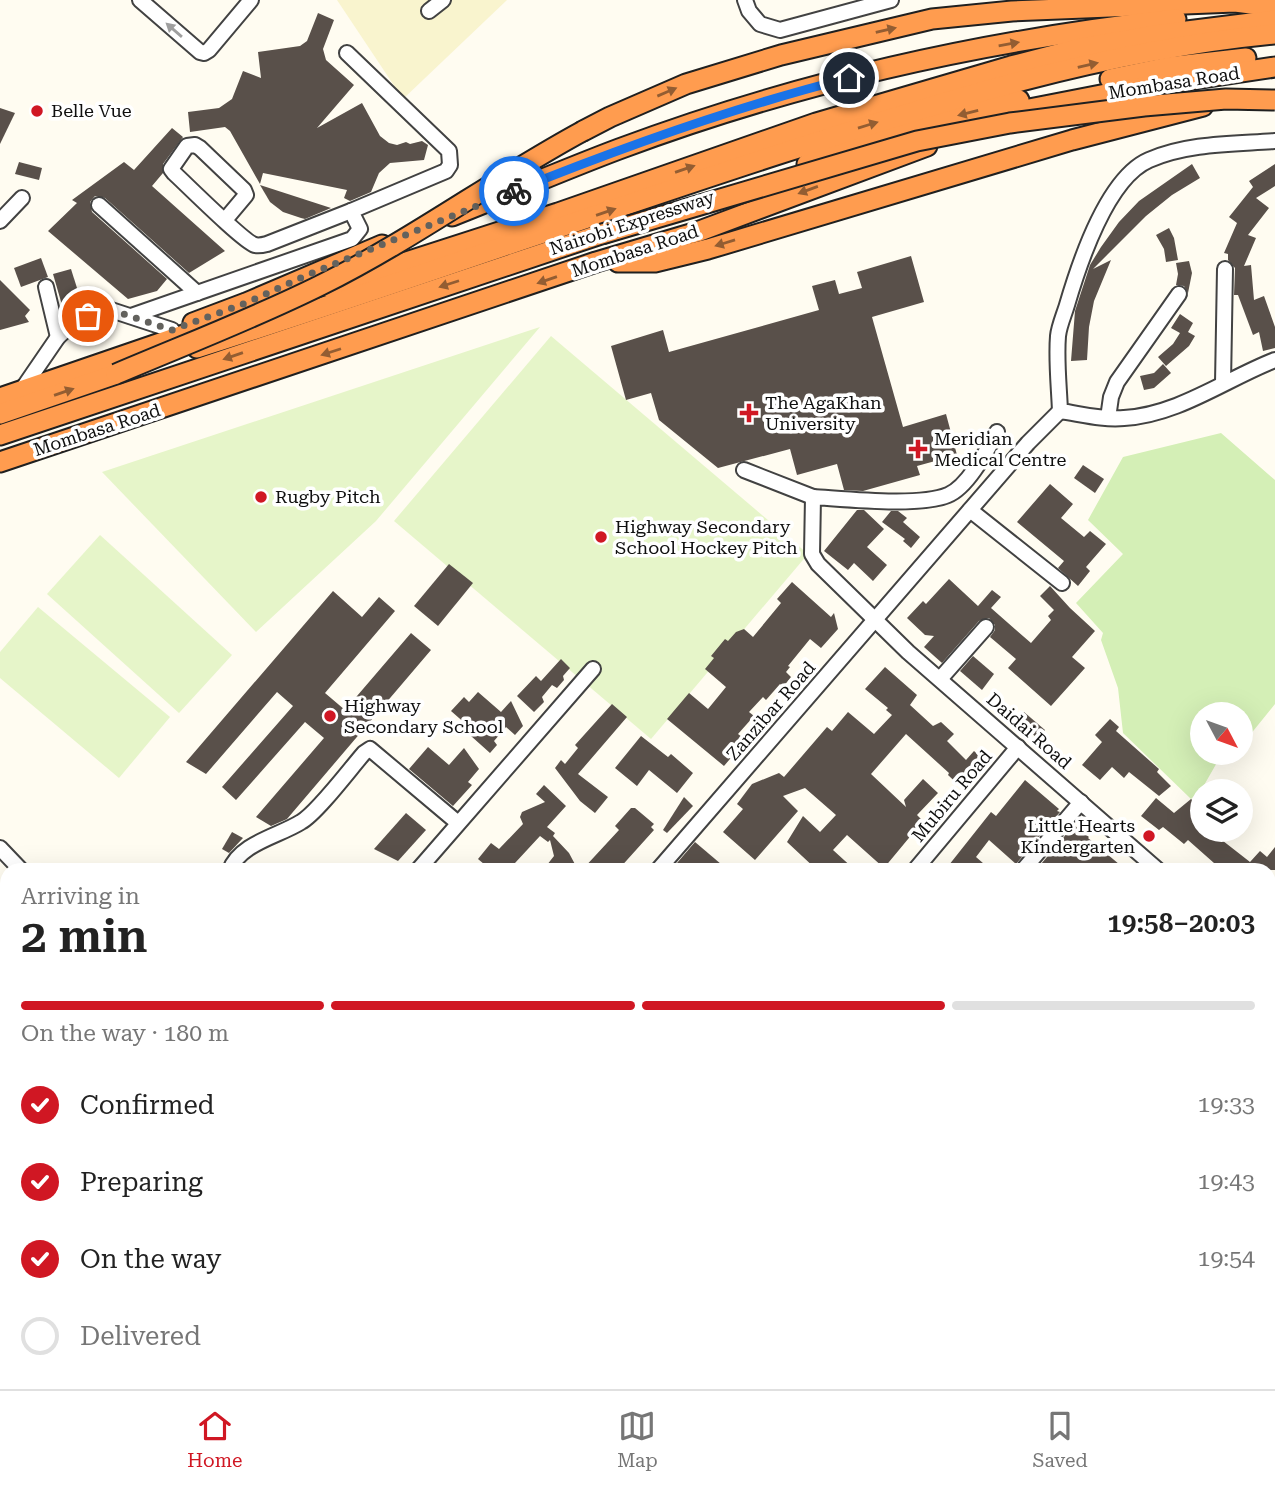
<!DOCTYPE html>
<meta charset="utf-8">
<style>
:root{--surface:#fff;--page:#f2f2f2;--text:#222;--muted:#767676;--line:#e0e0e0;--accent:#d01723}
body{margin:0;font-family:"Roboto Serif",serif;background:var(--page);color:var(--text);height:100vh;display:flex;flex-direction:column;font-size:26px;white-space:nowrap}
*{box-sizing:border-box;margin:0}
p{font-size:23px;color:var(--muted)}
.icon{flex:none;width:38px;height:38px;fill:none;stroke:currentColor;stroke-width:2;stroke-linecap:round;stroke-linejoin:round}
.map{position:relative;flex:1;overflow:hidden}
.drawer{position:absolute;left:0px;top:863px;width:1276px;height:527px;display:flex;flex-direction:column;background:var(--surface);border-radius:21px 21px 0 0;box-shadow:0 7px 28px #0002}
.drawer>*{flex:none}
.needle{width:46px;rotate:131deg}
.controls{position:absolute;left:1190px;top:702px;display:grid;gap:14px}
.controls a{display:grid;place-items:center;width:63px;height:63px;border-radius:50%;background:var(--surface);box-shadow:0 7px 28px #0002;font-size:35px}
.pin{position:absolute;display:grid;place-items:center;width:60px;height:60px;color:#fff;margin:-30px;border:4px solid #fff;border-radius:50%;box-shadow:0 2px 7px #0007}
.courier{position:absolute;display:grid;place-items:center;width:70px;height:70px;margin:-35px;border:5px solid #1a73e8;border-radius:50%;background:#fff;color:#222;box-shadow:0 2px 9px #0007}
.headline em{font-style:normal;font-weight:600}
.headline div{display:flex;flex-direction:column-reverse}
.headline{display:flex;align-items:center;justify-content:space-between;height:119px;padding:0 21px}
h1{font-size:46px;font-weight:600;line-height:52px}
.bar{display:grid;grid-template-columns:repeat(4,1fr);gap:10px 7px;align-content:center;height:84px;padding:0 21px}
.bar i{height:9px;border-radius:5px;background:var(--line)}
.bar .selected{background:var(--accent)}
.bar p{grid-column:span 4}
ol{padding:0 21px;list-style:none}
li{display:flex;align-items:center;gap:21px;height:77px}
li p{margin-inline-start:auto}
li .icon{padding:7px;border-radius:50%;background:var(--accent);color:#fff;stroke-width:4}
li:last-child{color:var(--muted)}
li i{width:38px;height:38px;border:4px solid var(--line);border-radius:50%}
.dock{display:flex;justify-content:space-around;align-items:center;height:98px;border-top:2px solid var(--line);background:var(--surface);font-size:19px;color:var(--muted)}
.dock a{display:grid;justify-items:center;gap:4px}
.dock .selected{color:var(--accent)}
.map>svg:first-child{display:block}
.farmland{fill:#f9f4ce}
.green{fill:#d4efb6}
.pitch{fill:#e6f5c9}
.building{fill:#59504a}
.lines{fill:none;stroke-linecap:round;stroke-linejoin:round}
.minor-casing{stroke:#424242;stroke-width:18}
.highway-casing{stroke:#202020;stroke-width:23}
.minor{stroke:#fff;stroke-width:14}
.highway{stroke:#ff9c4f;stroke-width:19}
.highway-bridge-casing{stroke:#202020;stroke-width:23;stroke-linecap:butt}
.highway-bridge{stroke:#ff9c4f;stroke-width:19}
.oneway{fill:#9f9f9f}
.oneway2{fill:#935d32}
.done{stroke:#63625e;stroke-width:7;stroke-dasharray:0 12.6}
.route{stroke:#1a73e8;stroke-width:9}
.poi-dot{fill:#d01723;stroke:#fff;stroke-width:2.5}
.labels{text-anchor:middle;stroke-width:7;stroke-linejoin:round;paint-order:stroke}
.street-label{font-size:18px;fill:#0f0f0f;stroke:#fff}
.poi-label{font-size:18px;fill:#0f0f0f;stroke:#fff;text-anchor:start}
</style>
<div class="map">
<svg width="1275" height="1389" viewBox="0 0 1275 1389">
<rect width="100%" height="100%" fill="#fffcf1"/>
<polygon class="farmland" points="337,0 507,0 403,99"/>
<polygon class="green" points="1221,433 1275,480 1275,704 1241,746 1241,714 1202,714 1202,752 1235,753 1219,759 1203,787 1191,799 1123,733 1118,688 1101,640 1103,633 1076,603 1123,554 1088,520 1123,457"/>
<g class="pitch">
<polygon points="540,327 376,521 256,632 102,472"/>
<polygon points="551,336 808,554 651,739 394,521"/>
<polygon points="100,535 232,655 179,713 47,594"/>
<polygon points="38,607 170,717 119,778 0,678 0,652"/>
</g>
<g class="building">
<polygon points="318,13 334,20 323,49 326,60 354,85 317,128 362,103 380,136 389,143 397,145 406,142 410,144 422,141 428,145 424,160 390,163 379,173 371,192 350,201 344,198 347,190 263,173 260,184 230,131 225,127 190,132 188,112 219,108 232,99 243,71 261,78 258,52 300,46 307,41"/>
<polygon points="0,108 15,113 0,144"/>
<polygon points="172,128 183,137 163,164 163,173 152,186 225,251 189,273 105,198 95,196 90,202 92,212 167,279 157,291 128,299 48,231 77,203 72,200 124,162 134,170"/>
<polygon points="19,162 42,168 39,180 15,174"/>
<polygon points="1192,164 1200,178 1172,195 1146,216 1093,269 1111,260 1094,301 1089,327 1087,360 1071,361 1075,311 1090,265 1101,247 1119,222 1139,201"/>
<polygon points="1275,164 1275,186 1256,198 1269,208 1248,235 1256,238 1244,266 1251,265 1254,300 1264,296 1275,327 1275,348 1263,351 1259,332 1253,335 1238,295 1234,295 1235,268 1228,260 1228,254 1224,253 1237,223 1229,217 1253,187 1249,181"/>
<polygon points="260,185 331,208 305,219 301,218 283,212 270,202"/>
<polygon points="1169,228 1174,238 1178,260 1166,262 1164,249 1156,235"/>
<polygon points="911,256 924,302 872,317 903,427 946,414 957,455 917,466 920,475 863,491 844,490 837,464 797,475 790,449 718,468 659,420 651,393 626,400 611,346 663,330 669,352 819,310 812,286 835,280 839,294 862,288 857,272"/>
<polygon points="41,258 48,277 21,287 14,268"/>
<polygon points="1189,261 1192,273 1188,293 1184,286 1176,285 1178,274 1176,263"/>
<polygon points="71,269 83,307 64,312 53,274"/>
<polygon points="0,280 30,310 25,316 29,322 0,330"/>
<polygon points="1180,314 1193,323 1188,332 1195,336 1189,346 1166,366 1158,357 1173,344 1180,333 1171,328"/>
<polygon points="1163,364 1171,373 1154,388 1144,390 1140,376 1154,373"/>
<polygon points="1083,465 1104,479 1095,493 1074,478"/>
<polygon points="1050,484 1073,504 1061,518 1084,537 1090,531 1106,544 1086,567 1090,571 1078,586 1058,568 1064,561 1017,522"/>
<polygon points="857,510 864,510 884,529 867,547 887,565 873,581 854,563 848,570 824,551"/>
<polygon points="891,511 898,511 907,518 903,522 920,537 911,548 903,541 905,539 882,522"/>
<polygon points="449,564 473,583 438,626 414,606"/>
<polygon points="949,579 978,606 992,590 1001,597 991,608 1031,643 1051,620 1048,616 1054,610 1040,596 1050,586 1070,608 1095,631 1072,657 1085,668 1051,706 1008,668 1016,659 990,637 995,630 995,625 989,618 979,621 942,663 924,647 934,636 925,635 907,618 923,601 926,604"/>
<polygon points="792,582 831,617 834,613 838,629 821,648 810,639 788,666 790,667 786,672 791,677 783,687 780,684 766,700 763,697 749,712 754,716 738,734 746,740 724,766 667,719 689,693 708,709 726,687 705,669 714,658 711,656 725,639 728,641 736,632 744,629 753,637 781,603 777,599"/>
<polygon points="333,591 362,617 379,597 395,611 325,693 345,710 411,633 431,650 287,819 271,826 256,817 324,738 305,722 236,800 222,787 293,706 277,692 206,774 186,762"/>
<polygon points="973,656 994,674 982,690 960,671"/>
<polygon points="561,659 570,668 563,676 564,680 557,688 552,685 542,697 544,702 534,712 517,696 536,676 541,681"/>
<polygon points="885,667 917,695 910,705 933,726 941,722 954,734 947,741 966,760 974,751 989,765 965,791 948,775 949,773 906,734 871,774 906,807 904,800 923,779 938,793 917,815 923,821 884,868 847,835 833,850 855,870 817,870 787,842 803,816 820,832 836,815 805,788 783,796 798,811 755,860 723,832 743,809 737,804 752,784 779,773 784,777 827,727 832,731 848,712 874,734 892,715 886,710 888,708 865,689"/>
<polygon points="478,692 501,712 511,701 523,726 515,735 506,727 494,741 497,745 490,753 471,736 475,732 451,711 464,697 469,702"/>
<polygon points="612,704 627,717 578,774 608,797 595,813 580,801 555,768 561,760 565,764 578,748 575,745"/>
<polygon points="1024,712 1045,730 1038,739 1017,720"/>
<polygon points="1110,719 1119,727 1116,731 1159,769 1157,772 1171,786 1159,796 1129,772 1124,778 1112,767 1100,780 1082,765 1102,742 1095,735"/>
<polygon points="641,736 668,757 671,754 693,773 677,793 649,770 637,786 615,768"/>
<polygon points="428,747 449,765 464,748 479,769 468,782 472,785 453,806 409,769"/>
<polygon points="1025,780 1059,809 1057,811 1060,812 1016,864 989,840 976,857 991,870 945,870 991,812 996,816"/>
<polygon points="544,785 566,806 547,827 555,833 553,836 569,853 578,870 543,870 554,856 550,840 548,842 540,836 515,863 523,870 491,870 478,859 491,843 499,849 523,824 520,817 522,812 545,802 536,794"/>
<polygon points="684,797 693,806 667,833 663,830"/>
<polygon points="1156,798 1174,813 1191,799 1202,808 1202,830 1225,830 1218,837 1250,862 1260,851 1267,857 1275,847 1275,870 1208,870 1214,863 1188,840 1184,844 1163,827 1159,830 1141,816"/>
<polygon points="631,808 635,808 654,824 651,827 654,830 618,870 582,870 619,830 615,826"/>
<polygon points="406,813 426,830 398,861 374,849"/>
<polygon points="1074,825 1089,837 1088,838 1126,870 1036,870"/>
<polygon points="232,832 243,838 229,853 222,849"/>
<polygon points="695,842 728,870 671,870"/>
</g>
<g class="lines">
<defs>
<g id="minor">
<polyline points="140,0 200,52 204,53 209,50 251,0"/>
<polyline points="745,0 749,11 760,24 780,30 891,0"/>
<polyline points="429,11 443,0"/>
<path d="M1275 141C1234 144 1187 143 1149 160 1107 178 1079 264 1067 305 1064 315 1059 326 1058 336 1056 360 1059 386 1060 411 1081 414 1103 420 1124 418 1178 415 1226 379 1275 360"/>
<polyline points="99,205 197,293"/>
<path d="M225 220 246 195 244 190 200 148 195 145 187 146 171 169 174 173C187 185 244 242 255 245 259 246 263 245 267 244L351 211"/>
<polyline points="0,221 22,198"/>
<polyline points="46,287 58,337"/>
<polyline points="131,316 352,239 360,229 351,211 446,171 450,165 449,151 347,53"/>
<polyline points="1223,383 1225,269"/>
<polyline points="21,391 58,337 72,324 88,316 111,310 172,330"/>
<polyline points="1108,418 1111,397 1117,382 1179,294"/>
<path d="M997 432C987 450 968 487 948 495 920 507 846 499 813 497L812 554 818 564 908 652 1158 870"/>
<polyline points="744,470 813,497"/>
<polyline points="970,510 1062,583"/>
<polyline points="940,679 986,627"/>
<polyline points="0,848 21,870"/>
<path d="M230 870C240 843 279 836 301 822 317 813 350 769 364 753L370 749 458 823"/>
<polyline points="418,870 593,669"/>
<polyline points="658,870 1028,443 1060,411"/>
<polyline points="915,870 1018,747"/>
<polyline points="1023,870 1081,802"/>
<polyline points="0,931 7,923"/>
<polyline points="1269,964 1275,969"/>
<polyline points="1269,1036 1275,1029"/>
<polyline points="1269,1157 1275,1150"/>
<polyline points="0,1219 7,1225"/>
<polyline points="1269,1256 1275,1261"/>
<polyline points="0,1301 7,1293"/>
<polyline points="1269,1316 1275,1310"/>
<polyline points="188,1382 196,1389"/>
<polyline points="367,1382 375,1389"/>
<polyline points="753,1382 761,1389"/>
<polyline points="1094,1382 1102,1389"/>
<polyline points="76,1389 82,1382"/>
<polyline points="353,1389 358,1382"/>
<polyline points="521,1389 526,1382"/>
<polyline points="960,1389 965,1382"/>
<polyline points="1201,1389 1207,1382"/>
</g>
<g id="highway">
<polyline points="1110,79 1168,67 1246,58"/>
<polyline points="995,121 1024,110 1142,87 1275,67"/>
<polyline points="583,131 610,117 686,84 781,55 932,19 1012,11 1235,2 1275,7"/>
<polyline points="807,164 937,120 1019,100"/>
<path d="M452 216C508 194 563 170 619 149 798 82 987 40 1176 19"/>
<polyline points="618,262 655,262 708,249 1072,140 1203,106"/>
<polyline points="329,287 558,213 816,123 1011,66 1085,47 1155,35 1275,20"/>
<polyline points="193,323 246,303 382,245"/>
<path d="M197 348C391 287 582 218 776 155 939 102 1104 50 1275 34"/>
<polyline points="0,398 210,326"/>
<polyline points="0,414 131,369"/>
<polyline points="0,435 616,229"/>
<polyline points="0,462 596,262 697,232 927,146"/>
</g>
</defs>
<use href="#minor" class="minor-casing"/>
<use href="#highway" class="highway-casing"/>
<use href="#minor" class="minor"/>
<use href="#highway" class="highway"/>
<defs>
<g id="highway-bridge">
<polyline points="602,234 917,141 1010,123 1144,106 1226,99 1275,100"/>
<path d="M116 374C184 345 255 318 321 285 412 240 494 179 583 131"/>
</g>
</defs>
<use href="#highway-bridge" class="highway-bridge-casing"/>
<use href="#highway-bridge" class="highway-bridge"/>
</g>
<defs><path id="oneway-solid" d="M-6-.8H1V-3.2L6.5 0L1 3.2V.8H-6Z" transform="scale(1.75)"/></defs>
<use class="oneway" href="#oneway-solid" transform="translate(174 30) rotate(-139)"/>
<g class="oneway2">
<use href="#oneway-solid" transform="translate(886 30) rotate(-13)"/>
<use href="#oneway-solid" transform="translate(1009 44) rotate(-10)"/>
<use href="#oneway-solid" transform="translate(1088 65) rotate(-13)"/>
<use href="#oneway-solid" transform="translate(667 92) rotate(-23)"/>
<use href="#oneway-solid" transform="translate(968 113) rotate(166)"/>
<use href="#oneway-solid" transform="translate(868 125) rotate(-17)"/>
<use href="#oneway-solid" transform="translate(685 169) rotate(-19)"/>
<use href="#oneway-solid" transform="translate(808 190) rotate(160)"/>
<use href="#oneway-solid" transform="translate(606 212) rotate(-19)"/>
<use href="#oneway-solid" transform="translate(725 243) rotate(163)"/>
<use href="#oneway-solid" transform="translate(547 280) rotate(161)"/>
<use href="#oneway-solid" transform="translate(449 284) rotate(162)"/>
<use href="#oneway-solid" transform="translate(331 352) rotate(162)"/>
<use href="#oneway-solid" transform="translate(233 356) rotate(161)"/>
<use href="#oneway-solid" transform="translate(64 392) rotate(-19)"/>
</g>
<g class="lines">
<polyline class="done" points="88,316 111,310 172,330 246,303 305,276 514,191"/>
<path class="route" d="M514 191C623 147 734 107 849 78"/>
</g>
<g class="poi-dot">
<circle cx="37" cy="111" r="7"/>
<path d="M745.5 402.5h7v7h7v7h-7v7h-7v-7h-7v-7h7z"/>
<path d="M914.5 438.5h7v7h7v7h-7v7h-7v-7h-7v-7h7z"/>
<circle cx="261" cy="497" r="7"/>
<circle cx="601" cy="537" r="7"/>
<circle cx="330" cy="716" r="7"/>
<circle cx="1149" cy="836" r="7"/>
</g>
<g class="labels">
<g class="street-label">
<text transform="translate(1174 83) rotate(-9)" y="6">Mombasa Road</text>
<text transform="translate(632 223) rotate(-18)" y="6">Nairobi Expressway</text>
<text transform="translate(635 251) rotate(-18)" y="6">Mombasa Road</text>
<text transform="translate(97 430) rotate(-18)" y="6">Mombasa Road</text>
<text transform="translate(771 711) rotate(-49)" y="6">Zanzibar Road</text>
<text transform="translate(1029 731) rotate(41)" y="6">Daidai Road</text>
<text transform="translate(952 796) rotate(-50)" y="6">Mubiru Road</text>
</g>
<g class="poi-label">
<text x="51" y="117">Belle Vue</text>
<text x="765" y="409">The AgaKhan<tspan x="765" dy="21">University</tspan></text>
<text x="934" y="445">Meridian<tspan x="934" dy="21">Medical Centre</tspan></text>
<text x="275" y="503">Rugby Pitch</text>
<text x="615" y="533">Highway Secondary<tspan x="615" dy="21">School Hockey Pitch</tspan></text>
<text x="344" y="712">Highway<tspan x="344" dy="21">Secondary School</tspan></text>
<text x="1135" y="832" text-anchor="end">Little Hearts<tspan x="1135" dy="21">Kindergarten</tspan></text>
</g>
</g>
</svg>
<div class="controls">
<a><svg class="needle" viewBox="-14 -14 28 28"><path d="M0-13l5 13h-10z" fill="#e53935"/><path d="M0 13l5-13h-10z" fill="#767676"/></svg></a>
<a><svg class="icon" aria-label="layers" viewBox="0 0 24 24"><path d="M12 4l9 5-9 5-9-5zM3 14l9 5 9-5"/></svg></a>
</div>
<div class="pin" style="left:88px;top:316px;background:#ea580c"><svg class="icon" aria-label="bag" viewBox="0 0 24 24"><path d="M5 8h14l-1 12H6zM9 8a3 3 0 0 1 6 0"/></svg></div>
<div class="pin" style="left:849px;top:78px;background:#1f2937"><svg class="icon" aria-label="home" viewBox="0 0 24 24"><path d="M3 11l9-7 9 7M6 9v11h12V9"/></svg></div>
<div class="courier" style="left:514px;top:191px"><svg class="icon" aria-label="bike" viewBox="0 0 24 24"><circle cx="6" cy="16" r="4"/><circle cx="18" cy="16" r="4"/><path d="M6 16l4-8h5l3 8M10 8l3 8H6M13 5h3"/></svg></div>
<section class="drawer">
<div class="headline"><div><h1>2 min</h1><p>Arriving in</p></div><em>19:58–20:03</em></div>
<div class="bar"><i class="selected"></i><i class="selected"></i><i class="selected"></i><i></i><p>On the way · 180 m</p></div>
<ol>
<li><svg class="icon" aria-label="check" viewBox="0 0 24 24"><path d="M5 12l5 5 9-10"/></svg>Confirmed<p>19:33</p></li>
<li><svg class="icon" aria-label="check" viewBox="0 0 24 24"><path d="M5 12l5 5 9-10"/></svg>Preparing<p>19:43</p></li>
<li><svg class="icon" aria-label="check" viewBox="0 0 24 24"><path d="M5 12l5 5 9-10"/></svg>On the way<p>19:54</p></li>
<li><i></i>Delivered</li>
</ol>
</section>
</div>
<nav class="dock">
<a class="selected"><svg class="icon" aria-label="home" viewBox="0 0 24 24"><path d="M3 11l9-7 9 7M6 9v11h12V9"/></svg>Home</a>
<a><svg class="icon" aria-label="map" viewBox="0 0 24 24"><path d="M3 6l6-2 6 2 6-2v14l-6 2-6-2-6 2zM9 4v14M15 6v14"/></svg>Map</a>
<a><svg class="icon" aria-label="saved" viewBox="0 0 24 24"><path d="M7 4h10v16l-5-4-5 4z"/></svg>Saved</a>
</nav>
